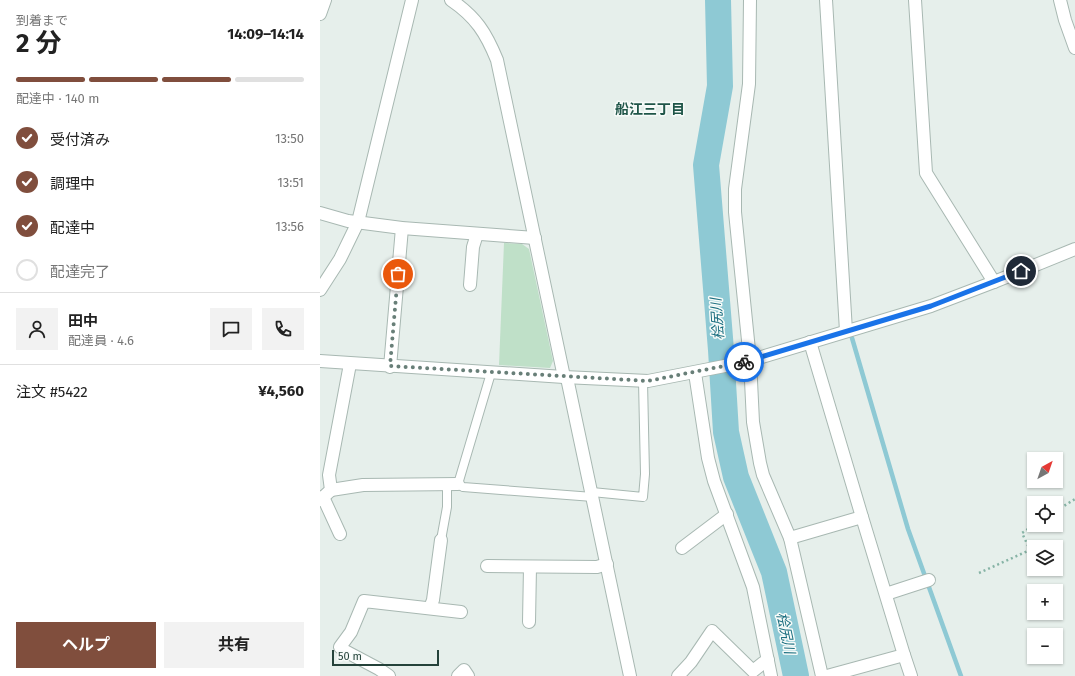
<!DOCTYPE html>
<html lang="ja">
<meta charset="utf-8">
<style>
:root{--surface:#fff;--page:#f2f2f2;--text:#222;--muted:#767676;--line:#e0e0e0;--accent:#804e3d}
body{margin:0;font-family:"Fira Sans","Noto Sans JP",sans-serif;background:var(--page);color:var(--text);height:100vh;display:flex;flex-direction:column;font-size:15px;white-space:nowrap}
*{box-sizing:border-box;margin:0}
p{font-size:13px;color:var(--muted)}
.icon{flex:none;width:22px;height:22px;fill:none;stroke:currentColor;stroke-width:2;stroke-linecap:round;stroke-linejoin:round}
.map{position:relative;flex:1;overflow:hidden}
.panel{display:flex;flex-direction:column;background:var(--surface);width:320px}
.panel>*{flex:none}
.needle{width:26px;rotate:40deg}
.controls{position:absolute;left:707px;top:452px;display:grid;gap:8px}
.controls a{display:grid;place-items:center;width:36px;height:36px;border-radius:0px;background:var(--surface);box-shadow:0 1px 3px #0004;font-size:20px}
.scale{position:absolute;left:12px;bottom:10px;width:107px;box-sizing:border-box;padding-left:4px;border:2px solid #24423a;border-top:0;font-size:11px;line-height:14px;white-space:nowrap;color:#24423a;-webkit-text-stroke:3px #f7fbf9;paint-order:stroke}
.pin{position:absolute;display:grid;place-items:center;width:34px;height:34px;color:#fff;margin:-17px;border:2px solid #fff;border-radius:50%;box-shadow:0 1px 4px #0007}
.courier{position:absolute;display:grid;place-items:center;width:40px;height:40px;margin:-20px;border:3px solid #1a73e8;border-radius:50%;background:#fff;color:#222;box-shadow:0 1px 5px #0007}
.headline em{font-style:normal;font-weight:700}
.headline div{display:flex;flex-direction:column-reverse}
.headline{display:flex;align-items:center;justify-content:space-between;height:68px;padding:0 16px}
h1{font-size:26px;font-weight:700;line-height:30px}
.bar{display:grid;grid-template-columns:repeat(4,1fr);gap:6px 4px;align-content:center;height:48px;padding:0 16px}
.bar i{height:5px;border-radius:3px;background:var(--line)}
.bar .current{background:var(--accent)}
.bar p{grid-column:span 4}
.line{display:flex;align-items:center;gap:10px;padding:0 16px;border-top:1px solid var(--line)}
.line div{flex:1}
.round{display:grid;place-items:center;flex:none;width:42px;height:42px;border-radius:0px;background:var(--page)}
ol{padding:0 16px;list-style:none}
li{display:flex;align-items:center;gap:12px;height:44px}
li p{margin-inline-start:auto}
li .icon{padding:4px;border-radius:50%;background:var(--accent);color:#fff;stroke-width:4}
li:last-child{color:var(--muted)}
li i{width:22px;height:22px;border:2px solid var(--line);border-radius:50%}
.primary-button{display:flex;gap:8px;margin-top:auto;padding:8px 16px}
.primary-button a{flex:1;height:46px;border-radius:0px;background:var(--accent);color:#fff;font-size:16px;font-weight:700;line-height:46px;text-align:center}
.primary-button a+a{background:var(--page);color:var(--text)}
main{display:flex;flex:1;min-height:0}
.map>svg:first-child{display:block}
.green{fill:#bfe0c8}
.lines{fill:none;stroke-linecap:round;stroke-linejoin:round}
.stream{stroke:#8ec9d4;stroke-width:4.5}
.river{stroke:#8ec9d4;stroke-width:26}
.lane-casing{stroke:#a8b8b2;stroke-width:10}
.street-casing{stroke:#a8b8b2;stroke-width:14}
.path{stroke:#86b3a5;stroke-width:2.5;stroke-dasharray:2 3;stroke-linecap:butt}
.lane{stroke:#fff;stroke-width:8}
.street{stroke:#fff;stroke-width:12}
.done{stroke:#687f78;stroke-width:4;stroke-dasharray:0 7.2}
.route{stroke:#1a73e8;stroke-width:5}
.labels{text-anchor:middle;stroke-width:3;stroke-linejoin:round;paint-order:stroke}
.neighbourhood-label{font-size:14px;font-weight:bold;fill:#1f5548;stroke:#f7fbf9}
.water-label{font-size:14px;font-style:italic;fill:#1c6f80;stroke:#f7fbf9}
</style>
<main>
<section class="panel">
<div class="headline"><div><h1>2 分</h1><p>到着まで</p></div><em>14:09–14:14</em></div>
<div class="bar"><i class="current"></i><i class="current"></i><i class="current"></i><i></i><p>配達中 · 140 m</p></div>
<ol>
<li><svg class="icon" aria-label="check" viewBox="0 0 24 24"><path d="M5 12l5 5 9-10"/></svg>受付済み<p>13:50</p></li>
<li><svg class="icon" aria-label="check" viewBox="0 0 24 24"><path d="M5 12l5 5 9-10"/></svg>調理中<p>13:51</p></li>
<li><svg class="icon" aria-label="check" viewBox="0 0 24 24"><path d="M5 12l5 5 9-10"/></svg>配達中<p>13:56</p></li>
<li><i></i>配達完了</li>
</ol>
<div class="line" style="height:72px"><a class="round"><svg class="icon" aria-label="person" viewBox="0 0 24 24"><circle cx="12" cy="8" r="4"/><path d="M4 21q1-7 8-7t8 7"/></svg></a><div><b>田中</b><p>配達員 · 4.6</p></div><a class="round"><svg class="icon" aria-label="chat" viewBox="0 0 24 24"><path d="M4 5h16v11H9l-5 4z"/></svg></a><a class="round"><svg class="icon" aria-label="phone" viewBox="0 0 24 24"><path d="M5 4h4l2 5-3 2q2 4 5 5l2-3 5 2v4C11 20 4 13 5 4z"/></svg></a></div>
<div class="line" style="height:52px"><div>注文 #5422</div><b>¥4,560</b></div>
<div class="primary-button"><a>ヘルプ</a><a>共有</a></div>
</section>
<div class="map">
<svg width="755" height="676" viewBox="0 0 755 676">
<rect width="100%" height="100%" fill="#e6efeb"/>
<polygon class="green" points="184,243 202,244 209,249 233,361 230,368 179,365"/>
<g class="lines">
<polyline class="stream" points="532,338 588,529 641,676"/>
<polyline class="river" points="398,0 400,86 386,165 401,350 406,432 416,477 454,572 476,676"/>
<defs>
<g id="lane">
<polyline points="171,373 138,484 143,487 273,497"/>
<polyline points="272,492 323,497 325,474 323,381"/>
<polyline points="121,540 127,507 127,485"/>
</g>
<g id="street">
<path d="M131 0C156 17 166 33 177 60L244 377"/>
<polyline points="430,0 429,84 415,189 415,212 430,360 433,422 440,463 443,475 470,538 502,676"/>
<polyline points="506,0 526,331"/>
<polyline points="595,0 606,173 674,282"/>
<polyline points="740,0 745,20 755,48"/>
<polyline points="0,14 5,0"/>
<polyline points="0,213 28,221 82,228 215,238"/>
<polyline points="150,285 153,247 157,234"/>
<polyline points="0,290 20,259 38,222 92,0"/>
<polyline points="0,361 244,377 328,381 425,362 611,306 674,282 755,249"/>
<polyline points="70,367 82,228"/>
<polyline points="375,373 388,458 394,481 433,587 451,676"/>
<polyline points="247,378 310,676"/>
<polyline points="11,490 43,485 138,484"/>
<polyline points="3,497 20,534"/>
<polyline points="0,500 11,490 9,475 30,364"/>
<polyline points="470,538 542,517 490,342"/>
<polyline points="362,548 407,514"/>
<polyline points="167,566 277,567 287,564"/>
<polyline points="566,594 609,580"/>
<polyline points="110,608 113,600 121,540"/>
<polyline points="209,622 210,567"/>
<polyline points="584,655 591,676"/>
<polyline points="69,676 59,669 25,651 20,647 31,632 44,601 141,612"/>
<polyline points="138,676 144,670 148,676"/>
<polyline points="358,676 371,662 392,631 433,671 443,663 448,660"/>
<polyline points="507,676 584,655 542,517"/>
</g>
</defs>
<use href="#lane" class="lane-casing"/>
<use href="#street" class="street-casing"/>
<g class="path">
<polyline points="736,511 755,499"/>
<polyline points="659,573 710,550 702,533 714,525"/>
</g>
<use href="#lane" class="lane"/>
<use href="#street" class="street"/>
</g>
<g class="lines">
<polyline class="done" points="78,274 70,366 328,381 424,362"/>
<polyline class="route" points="424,362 611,306 701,271"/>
</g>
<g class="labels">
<g class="neighbourhood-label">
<text x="330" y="114">船江三丁目</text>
</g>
<g class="water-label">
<text transform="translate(397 319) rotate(-94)" y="5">桧尻川</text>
<text transform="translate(466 633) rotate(78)" y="5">桧尻川</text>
</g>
</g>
</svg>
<div class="controls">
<a><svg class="needle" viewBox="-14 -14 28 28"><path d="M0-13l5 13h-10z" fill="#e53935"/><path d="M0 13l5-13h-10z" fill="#767676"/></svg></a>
<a><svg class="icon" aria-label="locate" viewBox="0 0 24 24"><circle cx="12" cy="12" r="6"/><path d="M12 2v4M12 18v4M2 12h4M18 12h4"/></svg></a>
<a><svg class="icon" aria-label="layers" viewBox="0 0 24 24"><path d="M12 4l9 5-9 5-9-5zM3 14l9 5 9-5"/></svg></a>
<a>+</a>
<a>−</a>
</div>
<div class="scale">50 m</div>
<div class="pin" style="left:78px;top:274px;background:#ea580c"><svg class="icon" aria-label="bag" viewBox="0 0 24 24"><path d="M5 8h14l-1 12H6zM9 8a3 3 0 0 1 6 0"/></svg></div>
<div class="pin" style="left:701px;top:271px;background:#1f2937"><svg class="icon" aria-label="home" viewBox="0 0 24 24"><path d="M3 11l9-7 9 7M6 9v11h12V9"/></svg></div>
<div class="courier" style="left:424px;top:362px"><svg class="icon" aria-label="bike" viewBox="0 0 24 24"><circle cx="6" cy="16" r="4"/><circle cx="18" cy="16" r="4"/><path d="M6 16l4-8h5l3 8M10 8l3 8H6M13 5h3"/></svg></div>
</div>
</main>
